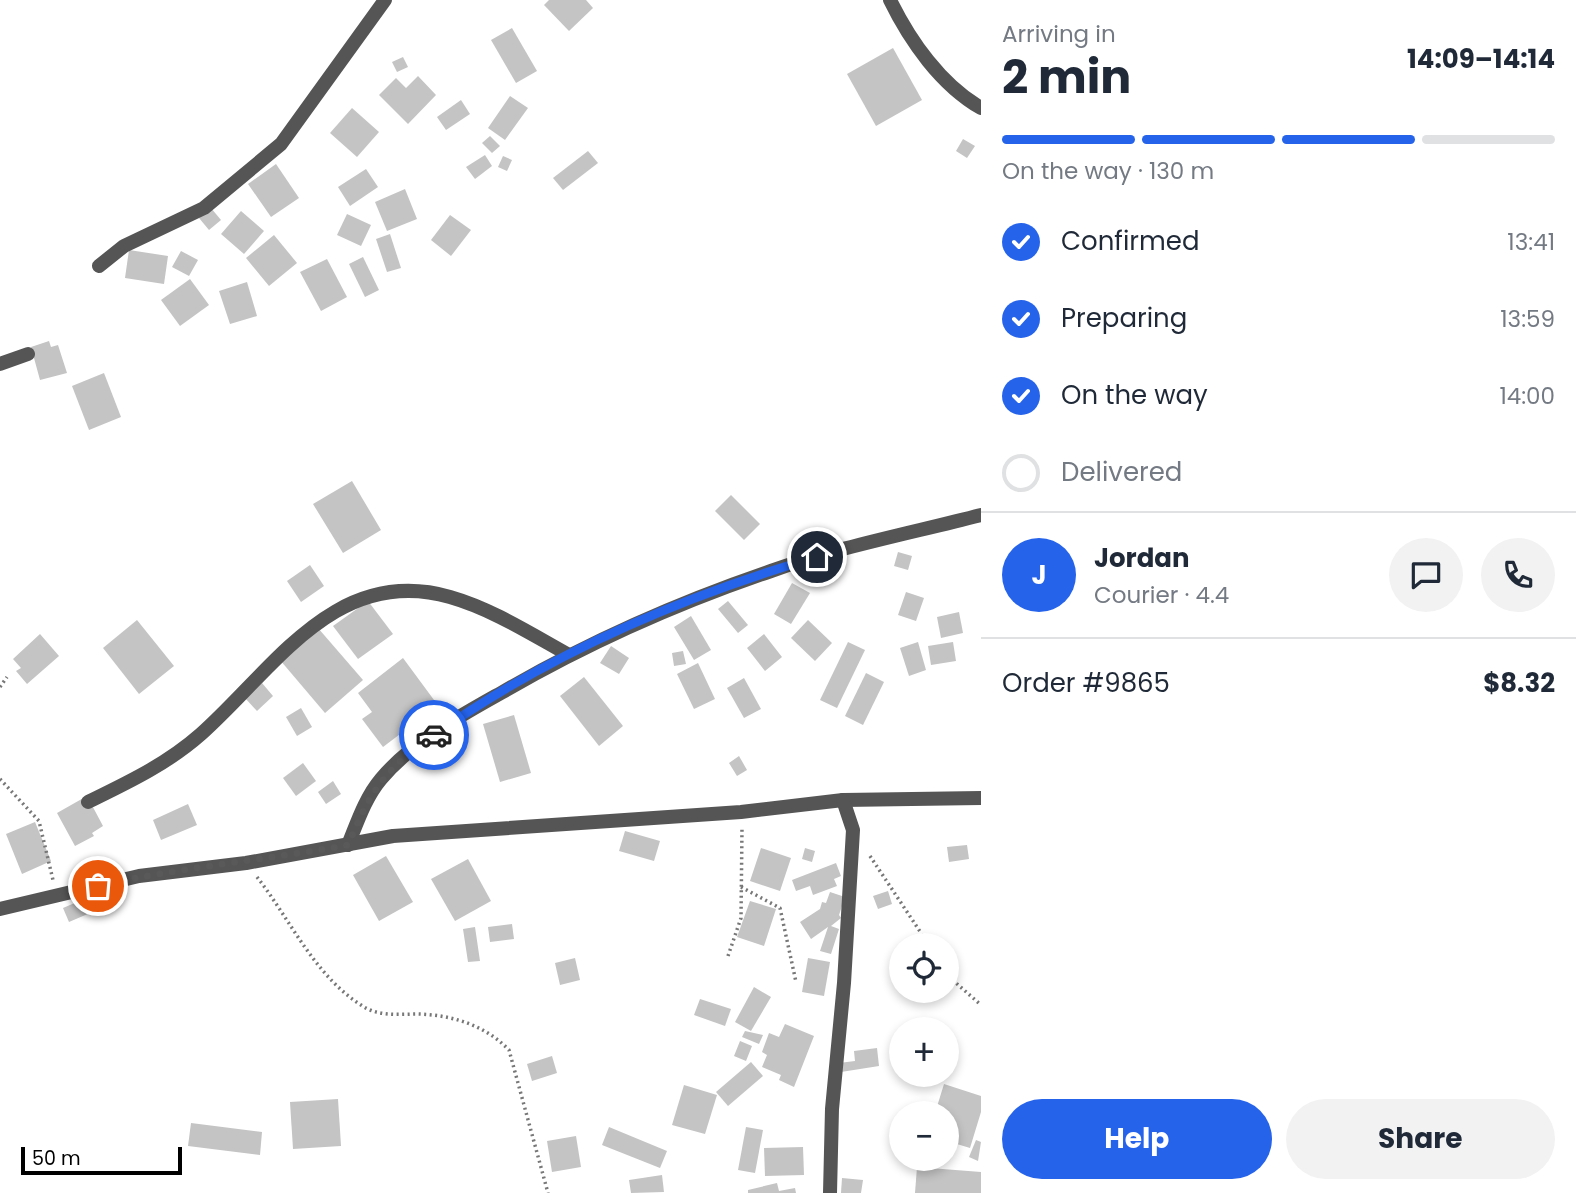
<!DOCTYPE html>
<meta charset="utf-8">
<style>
:root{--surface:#fff;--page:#f2f2f3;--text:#1f2937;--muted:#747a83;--line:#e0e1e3;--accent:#2563eb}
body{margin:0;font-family:Poppins,sans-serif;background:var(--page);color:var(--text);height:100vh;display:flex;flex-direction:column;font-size:26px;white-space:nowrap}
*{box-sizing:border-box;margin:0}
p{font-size:23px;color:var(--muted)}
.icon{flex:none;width:38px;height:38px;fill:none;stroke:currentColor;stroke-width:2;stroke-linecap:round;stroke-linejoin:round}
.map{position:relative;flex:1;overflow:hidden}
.panel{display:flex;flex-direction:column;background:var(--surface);width:595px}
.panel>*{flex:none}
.tools{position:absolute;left:889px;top:933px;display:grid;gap:14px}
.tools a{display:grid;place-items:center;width:70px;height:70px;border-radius:50%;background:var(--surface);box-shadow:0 4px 10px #0003;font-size:35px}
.scale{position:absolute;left:21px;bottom:18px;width:161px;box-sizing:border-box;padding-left:7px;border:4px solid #000;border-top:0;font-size:19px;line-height:24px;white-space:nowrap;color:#000;-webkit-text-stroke:5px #fff;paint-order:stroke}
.pin{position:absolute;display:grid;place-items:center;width:60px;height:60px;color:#fff;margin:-30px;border:4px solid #fff;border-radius:50%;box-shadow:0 2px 7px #0007}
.courier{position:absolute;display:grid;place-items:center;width:70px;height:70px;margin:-35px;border:5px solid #2563eb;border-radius:50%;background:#fff;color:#222;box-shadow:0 2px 9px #0007}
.head em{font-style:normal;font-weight:700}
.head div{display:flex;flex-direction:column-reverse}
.head{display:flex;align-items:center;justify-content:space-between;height:119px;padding:0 21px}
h1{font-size:46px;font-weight:700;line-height:52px}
.bar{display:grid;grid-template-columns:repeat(4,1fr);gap:10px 7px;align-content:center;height:84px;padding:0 21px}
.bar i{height:9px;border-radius:5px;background:var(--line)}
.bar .active{background:var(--accent)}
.bar p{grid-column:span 4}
.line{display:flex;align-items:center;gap:18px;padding:0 21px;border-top:2px solid var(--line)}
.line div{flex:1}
.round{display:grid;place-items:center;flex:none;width:74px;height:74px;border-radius:37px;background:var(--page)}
ol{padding:0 21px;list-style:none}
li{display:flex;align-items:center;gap:21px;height:77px}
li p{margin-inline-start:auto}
li .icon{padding:7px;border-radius:50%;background:var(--accent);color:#fff;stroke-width:4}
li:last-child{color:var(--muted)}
li i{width:38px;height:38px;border:4px solid var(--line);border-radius:50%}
.button{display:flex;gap:14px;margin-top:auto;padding:14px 21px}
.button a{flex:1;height:80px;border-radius:42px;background:var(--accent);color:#fff;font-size:28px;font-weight:700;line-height:80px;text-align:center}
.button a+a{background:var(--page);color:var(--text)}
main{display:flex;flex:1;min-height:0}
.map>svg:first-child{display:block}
.building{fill:#c4c4c4}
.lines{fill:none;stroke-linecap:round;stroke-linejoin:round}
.path{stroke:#777;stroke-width:3.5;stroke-dasharray:2 3.5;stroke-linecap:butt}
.street{stroke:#555;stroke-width:14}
.done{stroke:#595959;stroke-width:7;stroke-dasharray:0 12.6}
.route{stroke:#2563eb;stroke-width:9}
</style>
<main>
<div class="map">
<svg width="981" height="1193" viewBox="0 0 981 1193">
<rect width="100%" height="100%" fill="#fff"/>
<g class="building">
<polygon points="549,0 586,0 593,8 569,31 544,5"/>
<polygon points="512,28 537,71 516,83 491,40"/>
<polygon points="893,48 922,100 876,126 847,74"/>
<polygon points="403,57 408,67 397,72 392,62"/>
<polygon points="418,76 436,95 408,124 379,95 396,78 406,88"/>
<polygon points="510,96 528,108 505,140 488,128"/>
<polygon points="461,100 470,114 446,130 437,117"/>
<polygon points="352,108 379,132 357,157 330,133"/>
<polygon points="490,136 500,146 492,153 482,143"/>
<polygon points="963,139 975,146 967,158 956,151"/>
<polygon points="588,151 598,163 563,190 553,178"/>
<polygon points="485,155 492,166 475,179 466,167"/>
<polygon points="503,156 512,160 507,171 498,167"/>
<polygon points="276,164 299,198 271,217 248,184"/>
<polygon points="366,169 378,187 350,206 338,187"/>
<polygon points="405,189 417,219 387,231 375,202"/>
<polygon points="211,208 221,220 209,230 199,218"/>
<polygon points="241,211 264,231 244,254 221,234"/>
<polygon points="347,214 371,225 361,246 337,235"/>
<polygon points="450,215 471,230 451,256 431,240"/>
<polygon points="390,234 401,268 387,272 376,239"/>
<polygon points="274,235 297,263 269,286 246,258"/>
<polygon points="129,250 168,256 164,284 125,278"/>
<polygon points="181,251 198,260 189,276 172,267"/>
<polygon points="363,257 379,290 365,297 349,264"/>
<polygon points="327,259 347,297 321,311 300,272"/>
<polygon points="190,279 209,305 180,326 161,300"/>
<polygon points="247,282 257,316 230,324 219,291"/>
<polygon points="49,341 51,347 58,345 67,373 40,380 31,347"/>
<polygon points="104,373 121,417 89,430 72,386"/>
<polygon points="352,481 381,530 343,553 313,504"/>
<polygon points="731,495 760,524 744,540 715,511"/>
<polygon points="898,552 912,556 908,570 894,566"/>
<polygon points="823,557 832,559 828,578 819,575"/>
<polygon points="310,565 324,586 301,602 287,581"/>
<polygon points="792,583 810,593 791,624 774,614"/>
<polygon points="906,592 924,598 916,621 898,615"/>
<polygon points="368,601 393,634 358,659 333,626"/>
<polygon points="728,601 748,625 738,633 718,609"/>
<polygon points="959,612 963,633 941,638 937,617"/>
<polygon points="691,616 711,650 694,660 674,627"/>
<polygon points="137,620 174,666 139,694 103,648"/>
<polygon points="808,620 832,643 815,661 791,638"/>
<polygon points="318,628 363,680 325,713 280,660"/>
<polygon points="40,634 59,656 27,684 16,671 21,668 13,659"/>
<polygon points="764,634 782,657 765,671 747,648"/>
<polygon points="848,642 865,650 837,708 820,700"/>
<polygon points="918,642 926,670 909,676 900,648"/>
<polygon points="953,642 956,661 931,665 928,646"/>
<polygon points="611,646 629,658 619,674 600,663"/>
<polygon points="683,651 686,664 674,666 672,653"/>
<polygon points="403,658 434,700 412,717 416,722 383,747 362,719 372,712 358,693"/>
<polygon points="698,663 715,699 694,709 677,674"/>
<polygon points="866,673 884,682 863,725 845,716"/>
<polygon points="584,677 623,726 599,746 560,696"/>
<polygon points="744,678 761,709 744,718 727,688"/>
<polygon points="262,683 273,696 257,711 245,698"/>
<polygon points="301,708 312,727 297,736 286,717"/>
<polygon points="514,715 531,773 500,782 483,724"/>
<polygon points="739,756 747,770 737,776 729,763"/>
<polygon points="303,763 316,781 296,796 283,778"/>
<polygon points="333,781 341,794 326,804 318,792"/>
<polygon points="87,796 103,826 92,833 94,836 75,846 57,813"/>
<polygon points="188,804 197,825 161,840 153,820"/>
<polygon points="35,822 51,861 22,874 6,834"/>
<polygon points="625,831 660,841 654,861 619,851"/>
<polygon points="967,845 969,859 949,862 947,847"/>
<polygon points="761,848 791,858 780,891 750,881"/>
<polygon points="805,848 815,851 812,862 802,859"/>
<polygon points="386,856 413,902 379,921 353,875"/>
<polygon points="468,859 491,901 455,921 431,879"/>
<polygon points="836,863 841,876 834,879 837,886 813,895 810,886 796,891 792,880"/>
<polygon points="888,891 892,904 878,909 873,896"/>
<polygon points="830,892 845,897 839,915 841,918 831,926 839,929 831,954 820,951 828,927 811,939 800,922 820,909 822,902 826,903"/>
<polygon points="91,896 97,910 69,922 63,908"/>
<polygon points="750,901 776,909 764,946 737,937"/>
<polygon points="512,924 514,939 490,942 488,927"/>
<polygon points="475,927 480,961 468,962 463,929"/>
<polygon points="575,958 580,980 560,985 555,963"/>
<polygon points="808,958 830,962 824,996 802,992"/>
<polygon points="754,987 771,997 751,1031 735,1022"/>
<polygon points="700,999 731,1009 725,1026 694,1015"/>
<polygon points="785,1024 814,1036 794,1087 779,1080 781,1075 762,1067 767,1055 762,1052 769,1033 779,1037"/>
<polygon points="745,1031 763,1035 759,1044 742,1037"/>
<polygon points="740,1041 752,1046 746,1061 734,1056"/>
<polygon points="877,1048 879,1066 841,1072 839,1063 855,1061 854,1051"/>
<polygon points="552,1056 557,1073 532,1081 527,1064"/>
<polygon points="751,1062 763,1076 728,1106 716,1092"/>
<polygon points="944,1084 981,1096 981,1112 970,1148 947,1141 947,1113 935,1113"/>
<polygon points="684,1085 717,1095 705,1134 672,1125"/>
<polygon points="338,1099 341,1146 293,1149 290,1102"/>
<polygon points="191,1123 262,1132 260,1155 188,1146"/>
<polygon points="609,1127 667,1151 660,1168 602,1145"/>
<polygon points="746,1127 763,1130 755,1173 738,1170"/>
<polygon points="576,1136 581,1167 552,1172 547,1141"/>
<polygon points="976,1140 981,1142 978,1161 969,1157"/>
<polygon points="803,1147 804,1175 765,1176 764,1148"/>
<polygon points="917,1167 981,1172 981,1193 915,1193"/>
<polygon points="662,1175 664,1192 631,1193 629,1180"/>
<polygon points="842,1178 863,1180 861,1193 841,1193"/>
<polygon points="777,1183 779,1191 795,1188 796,1193 748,1193 748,1190"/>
</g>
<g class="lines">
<g class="path">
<polyline points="0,687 7,677"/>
<polyline points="0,779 39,821 53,880"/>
<polyline points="870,856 929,945"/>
<path d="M257 877C290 919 314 975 361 1005 378 1017 398 1014 418 1014 452 1015 485 1025 509 1050L548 1193"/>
<polyline points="741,887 780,908 796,982"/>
<polyline points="728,956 741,918 742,828"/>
<polyline points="947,970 956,983 981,1005"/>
</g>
<g class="street">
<path d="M890 0C910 41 941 85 981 108"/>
<polyline points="99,266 124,246 204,208 281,144 385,0"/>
<polyline points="0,364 28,354"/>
<path d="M88 802C129 782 167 764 201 734 274 669 336 564 450 597 492 609 531 634 569 655"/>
<path d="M348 845C357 823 365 798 381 779 412 742 460 716 501 693 587 643 677 603 771 571 839 547 911 533 981 515"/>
<polyline points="0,909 139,876 246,863 393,836 741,812 843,800 981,798"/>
<polyline points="830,1193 832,1109 844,983 853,830 843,800"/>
</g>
</g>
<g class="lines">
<path class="done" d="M98 886C180 867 265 860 348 845 371 790 385 769 434 735"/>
<path class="route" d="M434 735C549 654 683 596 817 557"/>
</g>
</svg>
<div class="tools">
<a><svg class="icon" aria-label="locate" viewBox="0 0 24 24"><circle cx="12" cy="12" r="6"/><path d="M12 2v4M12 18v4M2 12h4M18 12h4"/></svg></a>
<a>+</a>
<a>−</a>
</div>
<div class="scale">50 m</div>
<div class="pin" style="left:98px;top:886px;background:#ea580c"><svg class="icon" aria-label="bag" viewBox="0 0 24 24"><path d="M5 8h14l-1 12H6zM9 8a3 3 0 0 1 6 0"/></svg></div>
<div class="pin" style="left:817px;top:557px;background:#1f2937"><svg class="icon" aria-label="home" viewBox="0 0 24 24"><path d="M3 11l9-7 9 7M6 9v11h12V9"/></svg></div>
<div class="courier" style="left:434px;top:735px"><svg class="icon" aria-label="car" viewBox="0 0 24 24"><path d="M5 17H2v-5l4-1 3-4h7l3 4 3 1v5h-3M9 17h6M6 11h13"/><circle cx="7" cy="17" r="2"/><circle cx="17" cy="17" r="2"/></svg></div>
</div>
<section class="panel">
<div class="head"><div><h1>2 min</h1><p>Arriving in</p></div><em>14:09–14:14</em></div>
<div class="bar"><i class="active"></i><i class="active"></i><i class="active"></i><i></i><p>On the way · 130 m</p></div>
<ol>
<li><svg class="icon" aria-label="check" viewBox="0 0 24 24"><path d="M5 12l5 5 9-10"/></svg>Confirmed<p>13:41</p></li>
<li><svg class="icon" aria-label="check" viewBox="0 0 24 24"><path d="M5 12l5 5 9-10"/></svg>Preparing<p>13:59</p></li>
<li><svg class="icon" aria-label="check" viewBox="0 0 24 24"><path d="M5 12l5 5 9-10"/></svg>On the way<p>14:00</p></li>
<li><i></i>Delivered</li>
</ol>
<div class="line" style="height:126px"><b class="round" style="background:var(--accent);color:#fff">J</b><div><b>Jordan</b><p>Courier · 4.4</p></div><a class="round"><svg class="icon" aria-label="chat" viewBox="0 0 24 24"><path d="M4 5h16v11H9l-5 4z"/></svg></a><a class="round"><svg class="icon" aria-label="phone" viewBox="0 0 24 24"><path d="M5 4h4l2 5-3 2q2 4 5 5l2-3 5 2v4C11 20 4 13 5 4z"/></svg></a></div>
<div class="line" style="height:91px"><div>Order #9865</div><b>$8.32</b></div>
<div class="button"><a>Help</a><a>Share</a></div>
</section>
</main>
